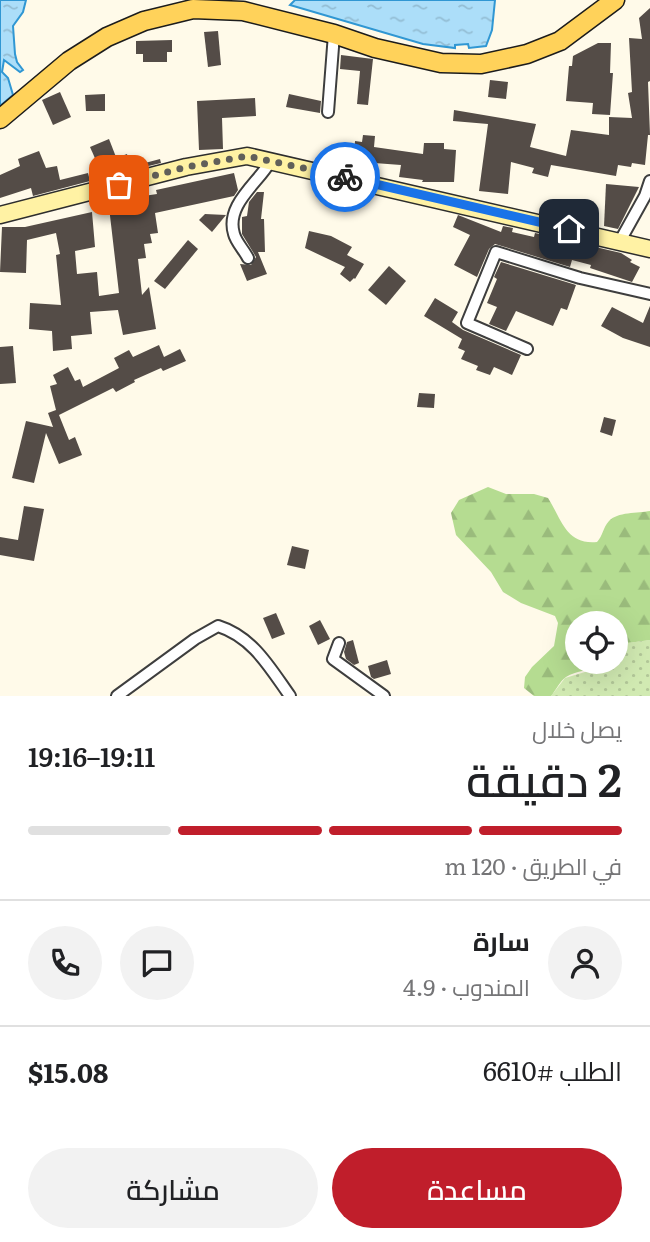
<!DOCTYPE html>
<html lang="ar">
<meta charset="utf-8">
<style>
:root{--surface:#fff;--page:#f2f2f2;--text:#202124;--muted:#757577;--line:#e0e0e0;--accent:#c01e2b}
body{margin:0;font-family:Literata,Cairo,serif;background:var(--page);color:var(--text);direction:rtl;height:100vh;display:flex;flex-direction:column;font-size:26px;white-space:nowrap}
*{box-sizing:border-box;margin:0}
p{font-size:23px;color:var(--muted)}
.icon{flex:none;width:38px;height:38px;fill:none;stroke:currentColor;stroke-width:2;stroke-linecap:round;stroke-linejoin:round}
.map{position:relative;height:696px;overflow:hidden;direction:ltr}
.side{display:flex;flex-direction:column;background:var(--surface);flex:1}
.side>*{flex:none}
.controls{position:absolute;left:565px;top:611px;display:grid;gap:14px}
.controls a{display:grid;place-items:center;width:63px;height:63px;border-radius:50%;background:var(--surface);box-shadow:0 7px 28px #0002;font-size:35px}
.pin{position:absolute;display:grid;place-items:center;width:60px;height:60px;color:#fff;margin:-30px;border-radius:14px;box-shadow:0 4px 10px #0006}
.courier{position:absolute;display:grid;place-items:center;width:70px;height:70px;margin:-35px;border:5px solid #1a73e8;border-radius:50%;background:#fff;color:#222;box-shadow:0 2px 9px #0007}
.head em{font-style:normal;font-weight:600}
.head div{display:flex;flex-direction:column-reverse}
.head{display:flex;align-items:center;justify-content:space-between;height:119px;padding:0 28px}
h1{font-size:46px;font-weight:600;line-height:52px}
.bar{display:grid;grid-template-columns:repeat(4,1fr);gap:10px 7px;align-content:center;height:84px;padding:0 28px}
.bar i{height:9px;border-radius:5px;background:var(--line)}
.bar .selected{background:var(--accent)}
.bar p{grid-column:span 4}
.line{display:flex;align-items:center;gap:18px;padding:0 28px;border-top:2px solid var(--line)}
.line div{flex:1}
.round{display:grid;place-items:center;flex:none;width:74px;height:74px;border-radius:37px;background:var(--page)}
.cta{display:flex;gap:14px;margin-top:auto;padding:14px 28px}
.cta a{flex:1;height:80px;border-radius:42px;background:var(--accent);color:#fff;font-size:28px;font-weight:600;line-height:80px;text-align:center}
.cta a+a{background:var(--page);color:var(--text)}
.map>svg:first-child{display:block}
.grass{fill:url(#grass-dots)}
.forest{fill:url(#forest-firs)}
.water{fill:url(#water-ripples);stroke:#3097d3;stroke-width:2}
.building{fill:#544c47}
.lines{fill:none;stroke-linecap:round;stroke-linejoin:round}
.street-casing{stroke:#3e3e3e;stroke-width:14}
.secondary-casing{stroke:#2d2d2d;stroke-width:19}
.primary-casing{stroke:#1c1c1c;stroke-width:21}
.street{stroke:#fff;stroke-width:10}
.secondary{stroke:#fff2a4;stroke-width:16}
.primary{stroke:#ffd25a;stroke-width:18}
.done{stroke:#605f59;stroke-width:7;stroke-dasharray:0 12.6}
.route{stroke:#1a73e8;stroke-width:9}
</style>
<div class="map">
<svg width="650" height="696" viewBox="0 0 650 696">
<defs>
<pattern id="grass-dots" width="8" height="8" patternUnits="userSpaceOnUse" patternTransform="scale(1.75)"><rect width="8" height="8" fill="#d1eab2"/><path d="M2 2h.1M6 6h.1" fill="none" stroke="#b2c798" stroke-width="1.8" stroke-linecap="round"/></pattern>
<pattern id="forest-firs" width="22" height="20" patternUnits="userSpaceOnUse" patternTransform="scale(1.75)"><rect width="22" height="20" fill="#b5dc91"/><path d="M5 1l3.5 6h-7zM16 11l3.5 6h-7z" fill="#9abb7c"/></pattern>
<pattern id="water-ripples" width="26" height="14" patternUnits="userSpaceOnUse" patternTransform="scale(1.75)"><rect width="26" height="14" fill="#acdef9"/><path d="M2 4q2-2 4 0t4 0M15 11q2-2 4 0t4 0" fill="none" stroke="#93bdd4"/></pattern>
</defs>
<rect width="100%" height="100%" fill="#fffae9"/>
<polygon class="grass" points="650,640 650,696 551,696 565,678 585,672 598,662 616,662 616,647 621,644"/>
<path class="forest" d="M488 487 506 494H534L548 498C562 520 566 545 597 542 603 536 603 527 609 521 617 512 638 513 650 511V640L621 644 616 647V623H578V662H598C587 673 577 670 566 677 560 681 556 690 551 696H534L524 688 525 677 532 667 554 646 558 623 555 616 521 603 503 592 491 572 456 535 451 513 459 500Z"/>
<g class="water">
<polygon points="0,0 26,0 23,12 13,26 15,54 17,62 23,70 20,72 4,60 2,72 8,78 13,95 0,106"/>
<polygon points="295,0 495,0 492,30 486,46 469,48 468,44 455,45 455,48 423,44 290,5"/>
</g>
<g class="building">
<polygon points="650,8 650,81 648,82 650,135 648,135 645,165 632,163 631,167 618,165 616,176 551,165 548,177 532,173 534,168 511,162 508,194 479,191 488,124 453,121 454,110 536,124 530,147 566,156 571,130 609,135 609,117 632,118 628,93 632,92 629,38 642,39 639,18"/>
<polygon points="218,31 221,65 208,67 204,32"/>
<polygon points="172,40 172,52 167,52 167,62 143,62 143,54 136,54 136,41"/>
<polygon points="598,43 611,43 610,73 613,73 610,115 592,114 593,103 566,101 569,66 572,66 573,56"/>
<polygon points="341,55 373,59 368,105 357,104 360,71 340,69"/>
<polygon points="490,80 508,82 506,99 488,97"/>
<polygon points="60,92 71,117 53,125 42,100"/>
<polygon points="105,94 105,111 86,111 85,95"/>
<polygon points="289,94 321,101 320,113 286,107"/>
<polygon points="255,98 256,116 222,118 223,149 199,150 197,101"/>
<polygon points="363,135 375,136 374,147 423,154 424,143 444,143 444,149 456,150 454,182 422,182 423,180 399,177 401,165 361,162 361,157 354,156 355,141 362,142"/>
<polygon points="109,139 116,157 98,165 90,147"/>
<polygon points="39,151 46,168 57,166 60,180 88,173 90,181 33,196 31,188 0,198 0,175 20,166 18,159"/>
<polygon points="127,154 130,167 160,159 161,163 119,173 116,158"/>
<polygon points="234,173 238,190 234,196 155,213 158,233 150,234 152,243 144,244 146,258 138,259 142,295 149,287 156,329 123,335 118,310 90,312 92,334 71,336 72,349 53,351 52,331 29,329 30,303 61,305 56,255 60,254 56,233 27,240 26,273 0,272 2,227 25,227 92,212 95,247 75,251 77,274 97,272 99,296 119,293 109,207 137,197 157,194 156,190"/>
<polygon points="606,184 639,187 618,229 604,226"/>
<polygon points="257,192 264,192 261,219 264,219 265,252 258,252 267,274 247,281 240,264 251,265 256,257 242,234 242,217 247,216 249,202"/>
<polygon points="205,214 226,215 212,232 199,220"/>
<polygon points="458,215 501,232 503,226 513,228 512,232 534,237 535,233 621,253 632,260 630,262 640,267 632,282 590,268 591,265 572,260 570,267 495,244 489,249 477,277 454,265 470,235 453,227"/>
<polygon points="309,231 331,236 352,247 347,255 364,264 355,279 354,278 350,282 340,274 345,267 305,248"/>
<polygon points="188,240 198,249 165,289 154,281"/>
<polygon points="501,262 576,285 567,310 561,308 553,326 516,311 506,331 489,324 497,307 487,303 497,279 494,277"/>
<polygon points="389,266 406,281 386,305 368,290"/>
<polygon points="435,298 458,312 452,322 463,330 521,355 512,375 494,367 490,375 476,370 478,366 461,359 465,351 458,348 462,339 424,316"/>
<polygon points="650,306 650,347 623,338 601,326 612,307 643,323"/>
<polygon points="159,345 164,357 180,349 186,361 163,371 161,368 134,380 135,382 116,392 113,388 59,415 69,440 75,437 82,455 59,464 46,433 34,483 12,478 26,421 53,427 48,413 56,410 50,386 57,384 53,375 68,367 75,381 80,379 83,387 119,368 114,358 129,350 133,357"/>
<polygon points="13,346 16,383 0,384 0,347"/>
<polygon points="419,393 435,394 434,408 417,407"/>
<polygon points="604,417 616,420 612,436 600,432"/>
<polygon points="24,506 44,509 34,561 0,555 0,537 18,540"/>
<polygon points="292,546 309,550 305,569 287,565"/>
<polygon points="276,613 285,634 272,639 263,618"/>
<polygon points="320,620 330,639 318,645 309,626"/>
<polygon points="353,640 359,663 354,665 346,659 344,652 347,642"/>
<polygon points="387,660 391,674 374,679 371,677 368,666"/>
</g>
<g class="lines">
<defs>
<g id="street">
<polyline points="328,112 334,34"/>
<polyline points="620,241 645,196 650,181"/>
<path d="M248 258C244 250 236 242 234 234 225 205 258 183 270 162"/>
<polyline points="527,349 467,323 496,252 580,278 650,294"/>
<polyline points="339,643 333,659 384,696"/>
<path d="M117 696 195 639 218 626C253 637 270 668 290 696"/>
</g>
<polyline id="secondary" points="0,215 186,167 247,156 650,249"/>
<polyline id="primary" points="0,119 69,61 107,37 144,21 193,9 243,11 334,34 375,48 441,63 481,64 527,54 560,41 615,0"/>
</defs>
<use href="#street" class="street-casing"/>
<use href="#secondary" class="secondary-casing"/>
<use href="#primary" class="primary-casing"/>
<use href="#street" class="street"/>
<use href="#secondary" class="secondary"/>
<use href="#primary" class="primary"/>
</g>
<g class="lines">
<polyline class="done" points="119,185 186,167 247,156 345,177"/>
<polyline class="route" points="345,177 569,229"/>
</g>
</svg>
<div class="controls">
<a><svg class="icon" aria-label="locate" viewBox="0 0 24 24"><circle cx="12" cy="12" r="6"/><path d="M12 2v4M12 18v4M2 12h4M18 12h4"/></svg></a>
</div>
<div class="pin" style="left:119px;top:185px;background:#ea580c"><svg class="icon" aria-label="bag" viewBox="0 0 24 24"><path d="M5 8h14l-1 12H6zM9 8a3 3 0 0 1 6 0"/></svg></div>
<div class="pin" style="left:569px;top:229px;background:#1f2937"><svg class="icon" aria-label="home" viewBox="0 0 24 24"><path d="M3 11l9-7 9 7M6 9v11h12V9"/></svg></div>
<div class="courier" style="left:345px;top:177px"><svg class="icon" aria-label="bike" viewBox="0 0 24 24"><circle cx="6" cy="16" r="4"/><circle cx="18" cy="16" r="4"/><path d="M6 16l4-8h5l3 8M10 8l3 8H6M13 5h3"/></svg></div>
</div>
<section class="side">
<div class="head"><div><h1>2 دقيقة</h1><p>يصل خلال</p></div><em>19:11–19:16</em></div>
<div class="bar"><i class="selected"></i><i class="selected"></i><i class="selected"></i><i></i><p>في الطريق · 120 m</p></div>
<div class="line" style="height:126px"><a class="round"><svg class="icon" aria-label="person" viewBox="0 0 24 24"><circle cx="12" cy="8" r="4"/><path d="M4 21q1-7 8-7t8 7"/></svg></a><div><b>سارة</b><p>المندوب · 4.9</p></div><a class="round"><svg class="icon" aria-label="chat" viewBox="0 0 24 24"><path d="M4 5h16v11H9l-5 4z"/></svg></a><a class="round"><svg class="icon" aria-label="phone" viewBox="0 0 24 24"><path d="M5 4h4l2 5-3 2q2 4 5 5l2-3 5 2v4C11 20 4 13 5 4z"/></svg></a></div>
<div class="line" style="height:91px"><div>الطلب #6610</div><b>$15.08</b></div>
<div class="cta"><a>مساعدة</a><a>مشاركة</a></div>
</section>
